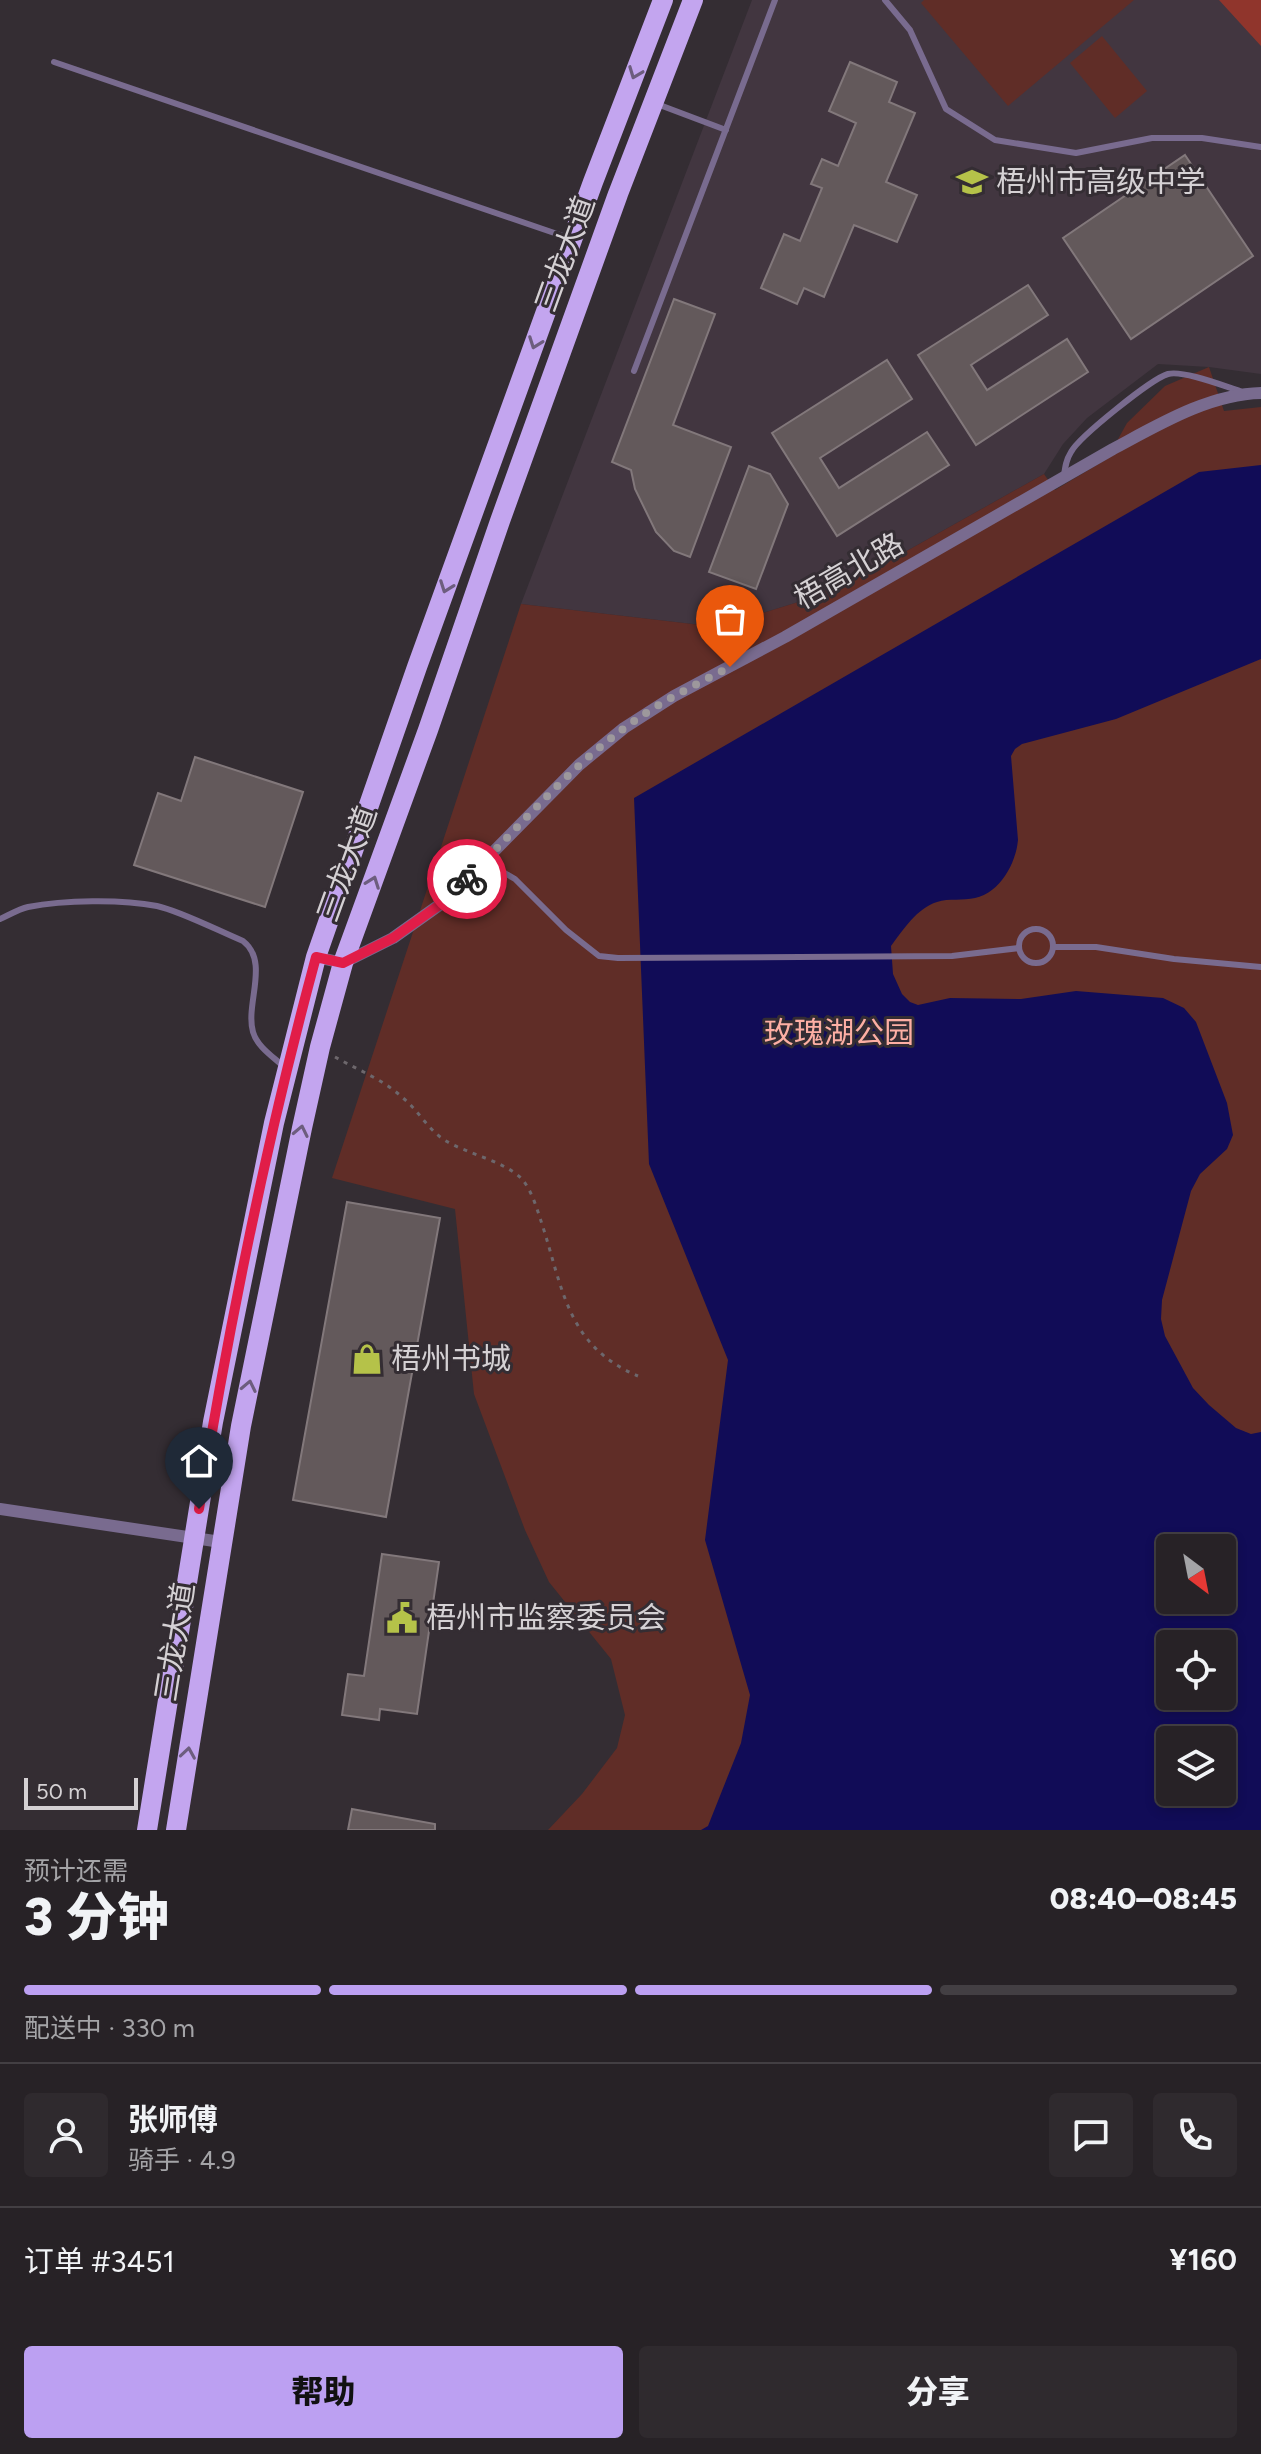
<!DOCTYPE html>
<html lang="zh">
<meta charset="utf-8">
<style>
:root{--surface:#272226;--page:#2f2a2e;--text:#f1f3f6;--muted:#a4a4a7;--line:#433f43;--accent:#bca0f2}
body{margin:0;font-family:Figtree,"Noto Sans SC",sans-serif;background:var(--page);color:var(--text);height:100vh;display:flex;flex-direction:column;font-size:30px;white-space:nowrap}
*{box-sizing:border-box;margin:0}
p{font-size:26px;color:var(--muted)}
.icon{flex:none;width:44px;height:44px;fill:none;stroke:currentColor;stroke-width:2;stroke-linecap:round;stroke-linejoin:round}
.map{position:relative;height:1830px;overflow:hidden}
.panel{display:flex;flex-direction:column;background:var(--surface);flex:1}
.panel>*{flex:none}
.needle{width:52px;rotate:148deg}
.tools{position:absolute;left:1156px;top:1534px;display:grid;gap:16px}
.tools a{display:grid;place-items:center;width:80px;height:80px;border-radius:8px;background:var(--surface);box-shadow:0 4px 12px #0003,0 0 0 2px var(--line);font-size:40px}
.scale{position:absolute;left:24px;bottom:20px;width:114px;box-sizing:border-box;padding-left:8px;border:4px solid #d5d1d4;border-top:0;font-size:22px;line-height:28px;white-space:nowrap;color:#d5d1d4;-webkit-text-stroke:6px #342d33;paint-order:stroke}
.pin{position:absolute;display:grid;place-items:center;width:68px;height:68px;color:#fff;margin:-82px -34px;border-radius:50% 50% 50% 0;rotate:-45deg;box-shadow:0 0 8px #0007}
.pin .icon{rotate:45deg}
.courier{position:absolute;display:grid;place-items:center;width:80px;height:80px;margin:-40px;border:6px solid #e11d48;border-radius:50%;background:#fff;color:#222;box-shadow:0 2px 10px #0007}
.overview em{font-style:normal;font-weight:800}
.overview div{display:flex;flex-direction:column-reverse}
.overview{display:flex;align-items:center;justify-content:space-between;height:136px;padding:0 24px}
h1{font-size:52px;font-weight:800;line-height:60px}
.bar{display:grid;grid-template-columns:repeat(4,1fr);gap:12px 8px;align-content:center;height:96px;padding:0 24px}
.bar i{height:10px;border-radius:6px;background:var(--line)}
.bar .active{background:var(--accent)}
.bar p{grid-column:span 4}
.line{display:flex;align-items:center;gap:20px;padding:0 24px;border-top:2px solid var(--line)}
.line div{flex:1}
.round{display:grid;place-items:center;flex:none;width:84px;height:84px;border-radius:8px;background:var(--page)}
.button{display:flex;gap:16px;margin-top:auto;padding:16px 24px}
.button a{flex:1;height:92px;border-radius:8px;background:var(--accent);color:#111;font-size:32px;font-weight:800;line-height:92px;text-align:center}
.button a+a{background:var(--page);color:var(--text)}
.map>svg:first-child{display:block}
.built{fill:#423640}
.green{fill:#602d27;fill-rule:evenodd}
.forest{fill:#90352c}
.water{fill:#110c57;fill-rule:evenodd}
.building{fill:#63595b;stroke:#82787b;stroke-width:2}
.lines{fill:none;stroke-linecap:round;stroke-linejoin:round}
.path{stroke:#6d676c;stroke-width:3;stroke-dasharray:4 6;stroke-linecap:butt}
.lane{stroke:#796b8f;stroke-width:6}
.street{stroke:#796b8f;stroke-width:12}
.primary{stroke:#c3a5ef;stroke-width:20}
.oneway{stroke:#6d5d7e}
.done{stroke:#9d989c;stroke-width:8;stroke-dasharray:0 14.4}
.route{stroke:#e11d48;stroke-width:10}
.labels{text-anchor:middle;stroke-width:6;stroke-linejoin:round;paint-order:stroke}
.poi-label{font-size:30px;fill:#d5d1d4;stroke:#342d33;text-anchor:start}
.street-label{font-size:30px;fill:#d5d1d4;stroke:#342d33}
.park-label{font-size:30px;fill:#fdafa4;stroke:#342d33}
</style>
<div class="map">
<svg width="1261" height="1830" viewBox="0 0 1261 1830">
<rect width="100%" height="100%" fill="#342d33"/>
<polygon class="built" points="752,0 1261,0 1261,374 1209,367 1158,364 1087,418 1063,444 1044,474 896,557 808,599 718,627 521,604"/>
<g class="green">
<polygon points="924,0 1134,0 1008,106 921,3"/>
<polygon points="1102,36 1147,91 1115,118 1070,63"/>
<path d="M1209 367 1224 411 1261 407V1830H548L582 1794 617 1748 625 1715 611 1659 549 1582 525 1530 474 1394 455 1209 332 1178 521 604 718 627 808 599 896 557 1044 474 1055 490 1107 459 1127 423 1165 386ZM1170 1548H1222V1600H1170ZM1170 1644H1222V1696H1170ZM1170 1740H1222V1792H1170Z"/>
</g>
<polygon class="forest" points="1219,0 1261,0 1261,46"/>
<path class="water" d="M1261 465V659L1116 719 1022 744 1015 749 1011 756 1018 840C1016 863 1000 893 975 898 963 901 949 898 937 902 917 908 903 930 891 946L893 974 902 994 910 1002 918 1005 950 998 1021 999 1076 991 1163 998 1184 1008 1196 1022 1227 1103 1233 1135 1227 1149 1200 1174 1191 1191 1162 1300 1161 1319 1165 1336 1193 1388 1209 1405 1236 1428 1251 1434 1261 1432V1830H701L708 1826 741 1743 750 1695 705 1540 728 1360 649 1164 634 798 1199 472ZM1170 1548H1222V1600H1170ZM1170 1644H1222V1696H1170ZM1170 1740H1222V1792H1170Z"/>
<g class="building">
<polygon points="850,62 897,82 889,102 915,113 886,182 917,195 897,242 854,225 824,297 804,288 797,304 761,288 784,234 800,241 822,188 811,184 822,159 838,166 856,123 829,111"/>
<polygon points="1185,155 1253,256 1131,339 1063,238"/>
<polygon points="1028,285 1048,315 971,365 987,390 1067,339 1088,372 976,445 918,355"/>
<polygon points="674,299 715,314 673,425 731,447 690,557 674,551 656,532 635,489 631,470 612,462"/>
<polygon points="887,360 912,399 820,458 839,488 927,432 949,465 837,536 772,433"/>
<polygon points="749,466 770,474 788,504 756,589 709,572"/>
<polygon points="195,757 303,792 265,907 134,865 158,793 181,801"/>
<polygon points="347,1202 440,1218 386,1517 293,1500"/>
<polygon points="382,1554 439,1562 417,1714 380,1709 379,1720 342,1715 348,1674 364,1676"/>
<polygon points="352,1809 435,1824 435,1830 348,1830"/>
</g>
<g class="lines">
<path class="path" d="M335 1057C358 1070 384 1080 403 1098 419 1111 428 1130 446 1141 468 1154 504 1161 522 1179 532 1191 537 1209 542 1224 563 1289 567 1346 638 1376"/>
<g class="lane">
<polyline points="885,0 910,30 946,109 995,140 1076,153 1152,138 1202,138 1261,147"/>
<polyline points="54,62 569,238"/>
<polyline points="657,104 726,130"/>
<polyline points="634,371 775,0"/>
<path d="M1064 476C1065 467 1066 460 1071 452 1079 437 1151 379 1168 374 1183 370 1224 386 1240 391"/>
<polyline points="484,861 515,879 566,930 599,956 618,958 952,956 1019,948"/>
<path d="M0 919C9 915 19 909 28 907 64 900 121 899 157 906 180 911 219 931 243 941 270 962 245 1004 253 1032 257 1046 272 1056 282 1065"/>
<circle cx="1036" cy="946" r="17"/>
<polyline points="1053,947 1096,947 1174,959 1261,967"/>
</g>
<g class="street">
<path d="M316 957 343 963 393 938 445 901 579 765 624 728 674 696 785 637 1113 449C1158 425 1209 394 1261 393"/>
<polyline points="0,1509 221,1542"/>
</g>
<g class="primary">
<polyline points="147,1830 213,1422 274,1123 316,957 417,667 593,182 663,0"/>
<polyline points="176,1830 241,1426 302,1128 320,1047 343,963 428,730 500,521 618,194 693,0"/>
</g>
</g>
<defs><path id="oneway-chevron" d="M-2-3.5L2.5 0L-2 3.5" fill="none" stroke-width="1.6" stroke-linecap="round" stroke-linejoin="round" transform="scale(2)"/></defs>
<g class="oneway">
<use href="#oneway-chevron" transform="translate(635 73) rotate(111)"/>
<use href="#oneway-chevron" transform="translate(535 343) rotate(110)"/>
<use href="#oneway-chevron" transform="translate(446 587) rotate(110)"/>
<use href="#oneway-chevron" transform="translate(373 882) rotate(-70)"/>
<use href="#oneway-chevron" transform="translate(301 1131) rotate(-78)"/>
<use href="#oneway-chevron" transform="translate(249 1386) rotate(-78)"/>
<use href="#oneway-chevron" transform="translate(188 1753) rotate(-81)"/>
</g>
<g class="lines">
<path class="done" d="M467 879C518 828 565 772 623 729 656 704 693 686 730 667"/>
<path class="route" d="M199 1509C229 1324 267 1138 316 957L343 963 393 938 445 901 467 879"/>
</g>
<defs>
<symbol id="school-bare" viewBox="-9 -9 18 18"><path d="M0-5L7-2L0 1L-7-2ZM-4 1L0 2.5L4 1V4Q0 6-4 4Z" fill="#b5c249" stroke="#342d33" stroke-width="2.5" paint-order="stroke"/></symbol>
<symbol id="shop-bare" viewBox="-9 -9 18 18"><path d="M-5-2.5h2.3a2.7 3.5 0 0 1 5.4 0H5L5.5 6h-11ZM-1.5-2.5h3a1.5 2.3 0 0 0-3 0Z" fill="#b5c249" stroke="#342d33" stroke-width="2.5" paint-order="stroke"/></symbol>
<symbol id="civic-bare" viewBox="-9 -9 18 18"><path d="M-.6-6.5H3V-4.5H.6V-3L4-1V1h2V6H-6V1h2V-1L-.6-3ZM-1.2 2.5V6h2.4V2.5Z" fill="#b5c249" stroke="#342d33" stroke-width="2.5" paint-order="stroke"/></symbol>
</defs>
<g fill-rule="evenodd">
<use href="#school-bare" x="950" y="160" width="44" height="44"/>
<use href="#shop-bare" x="345" y="1337" width="44" height="44"/>
<use href="#civic-bare" x="380" y="1596" width="44" height="44"/>
</g>
<g class="labels">
<g class="poi-label">
<text x="996" y="192">梧州市高级中学</text>
<text x="391" y="1369">梧州书城</text>
<text x="426" y="1628">梧州市监察委员会</text>
</g>
<g class="street-label">
<text transform="translate(565 254) rotate(-70)" y="10">三龙大道</text>
<text transform="translate(849 571) rotate(-30)" y="10">梧高北路</text>
<text transform="translate(347 864) rotate(-70)" y="10">三龙大道</text>
<text transform="translate(175 1642) rotate(-81)" y="10">三龙大道</text>
</g>
<g class="park-label">
<text x="839" y="1043">玫瑰湖公园</text>
</g>
</g>
</svg>
<div class="tools">
<a><svg class="needle" viewBox="-14 -14 28 28"><path d="M0-13l5 13h-10z" fill="#e53935"/><path d="M0 13l5-13h-10z" fill="#a4a4a7"/></svg></a>
<a><svg class="icon" aria-label="locate" viewBox="0 0 24 24"><circle cx="12" cy="12" r="6"/><path d="M12 2v4M12 18v4M2 12h4M18 12h4"/></svg></a>
<a><svg class="icon" aria-label="layers" viewBox="0 0 24 24"><path d="M12 4l9 5-9 5-9-5zM3 14l9 5 9-5"/></svg></a>
</div>
<div class="scale">50 m</div>
<div class="pin" style="left:730px;top:667px;background:#ea580c"><svg class="icon" aria-label="bag" viewBox="0 0 24 24"><path d="M5 8h14l-1 12H6zM9 8a3 3 0 0 1 6 0"/></svg></div>
<div class="pin" style="left:199px;top:1509px;background:#1f2937"><svg class="icon" aria-label="home" viewBox="0 0 24 24"><path d="M3 11l9-7 9 7M6 9v11h12V9"/></svg></div>
<div class="courier" style="left:467px;top:879px"><svg class="icon" aria-label="bike" viewBox="0 0 24 24"><circle cx="6" cy="16" r="4"/><circle cx="18" cy="16" r="4"/><path d="M6 16l4-8h5l3 8M10 8l3 8H6M13 5h3"/></svg></div>
</div>
<section class="panel">
<div class="overview"><div><h1>3 分钟</h1><p>预计还需</p></div><em>08:40–08:45</em></div>
<div class="bar"><i class="active"></i><i class="active"></i><i class="active"></i><i></i><p>配送中 · 330 m</p></div>
<div class="line" style="height:144px"><a class="round"><svg class="icon" aria-label="person" viewBox="0 0 24 24"><circle cx="12" cy="8" r="4"/><path d="M4 21q1-7 8-7t8 7"/></svg></a><div><b>张师傅</b><p>骑手 · 4.9</p></div><a class="round"><svg class="icon" aria-label="chat" viewBox="0 0 24 24"><path d="M4 5h16v11H9l-5 4z"/></svg></a><a class="round"><svg class="icon" aria-label="phone" viewBox="0 0 24 24"><path d="M5 4h4l2 5-3 2q2 4 5 5l2-3 5 2v4C11 20 4 13 5 4z"/></svg></a></div>
<div class="line" style="height:104px"><div>订单 #3451</div><b>¥160</b></div>
<div class="button"><a>帮助</a><a>分享</a></div>
</section>
